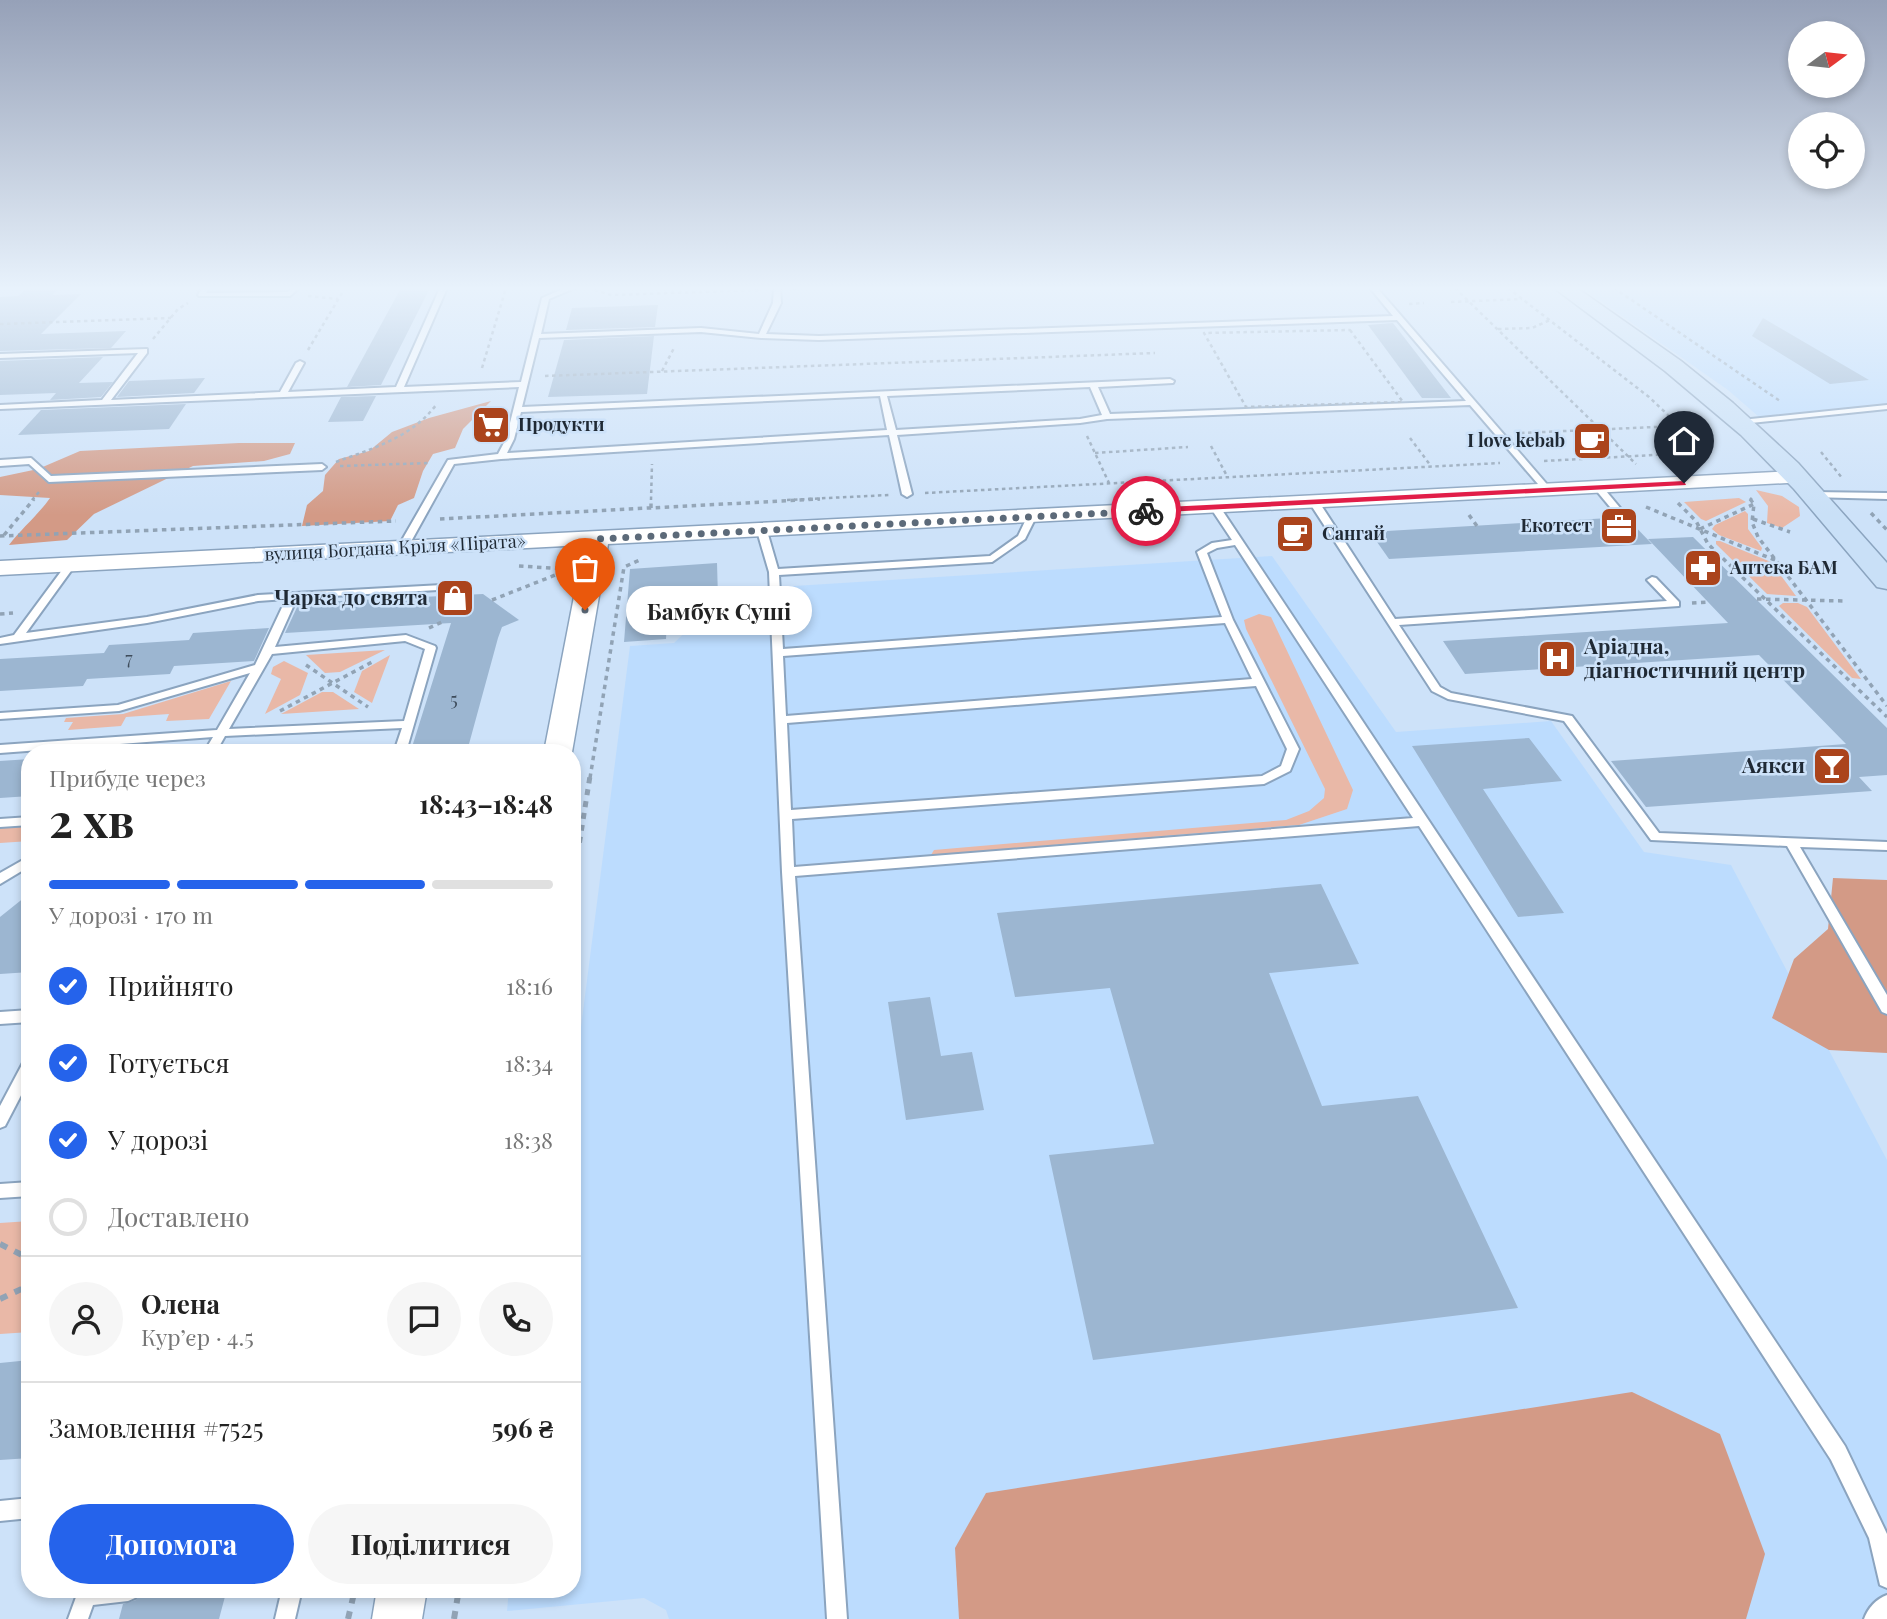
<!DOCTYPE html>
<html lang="uk">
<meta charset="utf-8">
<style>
:root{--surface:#fff;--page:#f6f6f6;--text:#222;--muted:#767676;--line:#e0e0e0;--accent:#2563eb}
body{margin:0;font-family:"Playfair Display",serif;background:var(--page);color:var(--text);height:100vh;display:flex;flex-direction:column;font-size:26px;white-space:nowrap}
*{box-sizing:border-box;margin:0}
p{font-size:23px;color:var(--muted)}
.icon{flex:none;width:38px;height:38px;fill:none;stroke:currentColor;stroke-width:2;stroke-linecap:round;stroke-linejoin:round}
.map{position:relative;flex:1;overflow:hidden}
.panel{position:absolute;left:21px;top:744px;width:560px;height:854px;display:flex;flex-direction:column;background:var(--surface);border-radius:28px;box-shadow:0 4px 10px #0003}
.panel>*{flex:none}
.needle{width:46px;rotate:75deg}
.fabs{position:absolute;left:1788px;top:21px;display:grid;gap:14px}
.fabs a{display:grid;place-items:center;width:77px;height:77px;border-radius:50%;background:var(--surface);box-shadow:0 4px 10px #0003;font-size:35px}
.pin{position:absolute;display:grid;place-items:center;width:60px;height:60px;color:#fff;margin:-72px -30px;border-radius:50% 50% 50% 0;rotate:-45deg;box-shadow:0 0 7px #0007}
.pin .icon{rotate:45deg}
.courier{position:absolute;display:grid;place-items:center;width:70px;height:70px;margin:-35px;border:5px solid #e11d48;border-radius:50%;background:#fff;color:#222;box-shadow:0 2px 9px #0007}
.bubble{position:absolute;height:49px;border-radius:24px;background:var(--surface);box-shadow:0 4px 10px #0003;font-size:23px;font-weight:700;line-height:49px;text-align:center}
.headline em{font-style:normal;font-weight:700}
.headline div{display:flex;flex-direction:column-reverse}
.headline{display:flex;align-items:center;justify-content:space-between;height:119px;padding:0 28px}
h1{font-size:46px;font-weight:700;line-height:52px}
.bar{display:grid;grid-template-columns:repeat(4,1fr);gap:10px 7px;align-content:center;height:84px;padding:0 28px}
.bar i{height:9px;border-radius:5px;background:var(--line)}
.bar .on{background:var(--accent)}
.bar p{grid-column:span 4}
.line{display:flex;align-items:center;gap:18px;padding:0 28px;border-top:2px solid var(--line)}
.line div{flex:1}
.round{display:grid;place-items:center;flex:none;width:74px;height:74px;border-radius:37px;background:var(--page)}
ol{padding:0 28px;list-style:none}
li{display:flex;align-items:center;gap:21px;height:77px}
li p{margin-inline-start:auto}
li .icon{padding:7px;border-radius:50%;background:var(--accent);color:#fff;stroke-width:4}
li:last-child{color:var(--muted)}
li i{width:38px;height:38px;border:4px solid var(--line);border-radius:50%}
.primary-button{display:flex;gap:14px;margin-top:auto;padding:14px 28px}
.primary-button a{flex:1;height:80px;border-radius:42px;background:var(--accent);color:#fff;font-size:28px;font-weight:700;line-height:80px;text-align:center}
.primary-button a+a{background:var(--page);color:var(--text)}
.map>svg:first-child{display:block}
.built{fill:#bcdcfe}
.green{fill:#e9b8a7}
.forest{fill:#d39a86}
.building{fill:#9cb6d1}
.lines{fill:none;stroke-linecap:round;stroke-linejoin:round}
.service-casing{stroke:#8ba4bf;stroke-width:4}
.tertiary-casing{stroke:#8ba4bf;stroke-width:3}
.secondary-casing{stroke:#8ba4bf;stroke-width:3}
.path-far3{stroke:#91a3b5;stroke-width:2.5;stroke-dasharray:3.5 3.5;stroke-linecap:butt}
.path-far2{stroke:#91a3b5;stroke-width:3.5;stroke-dasharray:4.5 4.5;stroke-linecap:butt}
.path-far1{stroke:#91a3b5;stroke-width:5;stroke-dasharray:6 6;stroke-linecap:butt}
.path{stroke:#91a3b5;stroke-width:6;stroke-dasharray:8 8;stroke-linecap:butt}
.service{fill:#fff;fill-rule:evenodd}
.tertiary{fill:#fff;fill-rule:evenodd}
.secondary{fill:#c9e0f7;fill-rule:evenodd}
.route{fill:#e11d48}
.done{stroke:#5c6a79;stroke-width:7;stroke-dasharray:0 12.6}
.labels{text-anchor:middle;stroke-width:5;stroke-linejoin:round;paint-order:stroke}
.far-poi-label{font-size:18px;font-weight:bold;fill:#1f2934;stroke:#cde2f9;text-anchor:start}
.far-street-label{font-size:18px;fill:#1f2934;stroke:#cde2f9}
.number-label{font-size:18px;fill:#3e4c5b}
.poi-label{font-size:21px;font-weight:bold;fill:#1f2934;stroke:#cde2f9;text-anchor:end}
</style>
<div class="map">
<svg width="1887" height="1619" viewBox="0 0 1887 1619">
<rect width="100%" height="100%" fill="#cde2f9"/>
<g class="built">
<polygon points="1582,288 1887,288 1887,409 1766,423 1728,390"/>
<polygon points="1272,556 1396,732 1551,721 1644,852 1731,865 1887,1160 1887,1619 669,1619 666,1610 644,1598 507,1611 509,1589 572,1589 572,1097 630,646 674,643 729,590"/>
</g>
<g class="green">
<polygon points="1756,490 1782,496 1799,507 1800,516 1782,528 1767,523 1768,506"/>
<polygon points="1739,498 1746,502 1706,521 1701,519 1684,502"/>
<polygon points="1745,511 1748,514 1748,529 1762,548 1761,551 1719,535 1712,529 1715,525"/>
<polygon points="1720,541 1771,562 1796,596 1767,594 1716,544 1716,541"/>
<polygon points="1783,603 1798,603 1807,607 1861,679 1852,678 1779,606"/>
<polygon points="1259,614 1271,617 1353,790 1347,809 1299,825 931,855 934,850 1286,820 1309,811 1324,798 1325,789 1246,629 1244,620"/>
<polygon points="385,650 340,672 325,673 306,655"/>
<polygon points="390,655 372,703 354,692 362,671"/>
<polygon points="284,661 308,673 300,695 265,714 281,679 271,674 273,667"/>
<polygon points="231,681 209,719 166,721 169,714 126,717 121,726 68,730 73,722 64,722 66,718 123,714"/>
<polygon points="322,692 333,692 359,709 281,714"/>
<polygon points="30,826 30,841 0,843 0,827"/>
<polygon points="30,1221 30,1332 0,1334 0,1223"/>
</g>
<g class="forest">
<polygon points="491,401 463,429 455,448 433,454 423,471 414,498 398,505 390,521 302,526 307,505 323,491 325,475 339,459 369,451 392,432 429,418"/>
<path d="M239 443H295L290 454 264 461 193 466 94 514 67 540 9 545C22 528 38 515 50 498L0 495V477L38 469 80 451Z"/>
<polygon points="1833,878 1887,880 1887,1053 1829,1050 1772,1018 1794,959 1828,929"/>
<polygon points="1632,1392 1720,1434 1765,1554 1746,1619 959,1619 955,1548 986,1493"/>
</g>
<g class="building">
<polygon points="27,288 59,288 52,295 81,294 41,334 126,331 111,348 0,351 0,297 18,296"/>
<polygon points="401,288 430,288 381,385 347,387"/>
<polygon points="658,305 655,327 566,330 572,308"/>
<polygon points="1763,318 1869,380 1830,384 1752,336"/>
<polygon points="1393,323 1451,398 1422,398 1368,325"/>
<polygon points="654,336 647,394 548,397 564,340"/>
<polygon points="103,357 79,383 113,382 101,397 50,400 56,393 0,395 0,361"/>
<polygon points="205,378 194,393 117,397 129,381"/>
<polygon points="376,396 363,421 328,422 341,397"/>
<polygon points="186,404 169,429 18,435 41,410"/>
<polygon points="1626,517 1652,544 1389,559 1370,532"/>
<polygon points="1693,537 1887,728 1887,775 1859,777 1872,791 1646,807 1611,761 1846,744 1759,655 1465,674 1443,641 1728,623 1648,539"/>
<polygon points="717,563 718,598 668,601 666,639 624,642 630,569"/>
<polygon points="483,594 519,620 502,627 498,638 469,744 412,747 451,623 285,633 299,603"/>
<polygon points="269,628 254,661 174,666 170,674 87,679 83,686 0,691 0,659 104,653 109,645 189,640 193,633"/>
<polygon points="1529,738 1562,781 1483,789 1564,913 1518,917 1412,746"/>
<polygon points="30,759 30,796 0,798 0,761"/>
<polygon points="1321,884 1359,964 1269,973 1322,1106 1418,1096 1518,1308 1093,1360 1049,1155 1154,1144 1110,988 1015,997 997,913"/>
<polygon points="30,893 30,972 0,974 0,917"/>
<polygon points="930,997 941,1056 972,1052 984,1110 906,1120 888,1002"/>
<polygon points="30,1360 30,1458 0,1460 0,1363"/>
<polygon points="140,1589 227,1589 219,1619 119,1619 123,1604 136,1600"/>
</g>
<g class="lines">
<defs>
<g id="service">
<polygon points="202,288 209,288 206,293 288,292 292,288 299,288 290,296 199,296 198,295"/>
<path d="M440 288H447L404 387 521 382 542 298 565 288H575L549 299 541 334 701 328 759 334 773 303 774 288H780L781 303 766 334 819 336 1393 316 1370 288H1377L1551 489 1544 491 1470 405 1107 419 1080 423 897 435 912 494 907 497 902 494 889 435 501 459 454 464 408 547 403 550 398 547 448 460 498 454 506 439 519 387 0 409V405L102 400 138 353 0 358V354L147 349V353L111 400 280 392 296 363 300 361 304 363 288 392 396 387ZM1397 320 1466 401 1110 414 1098 387 1173 383 1174 381 1170 379 522 407 539 338 701 332 761 338 819 340ZM1090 387 1102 415 1080 419 896 430 887 396ZM880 396 887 430 507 453 514 439 521 412Z"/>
<polygon points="1887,405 1887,409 1741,424 1737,422 1741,420"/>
<polygon points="31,458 51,476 322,464 326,467 322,470 49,482 29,464 0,466 0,460"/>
<polygon points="1598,484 1601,485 1621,509 1621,513 1615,513 1595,489 1594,487"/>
<polygon points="1812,492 1887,493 1887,499 1809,497 1809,493"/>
<polygon points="1314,499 1319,502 1395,619 1667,601 1647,580 1652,577 1656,578 1679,602 1679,606 1399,625 1440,687 1451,693 1572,716 1659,833 1887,842 1887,850 1800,847 1887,995 1887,1014 1882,1012 1787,846 1651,840 1564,721 1448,699 1432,691 1309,502"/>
<path d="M1215 504 1220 507 1845 1446 1887 1534V1588L1880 1585 1869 1538 1831 1460 1419 826 795 876 847 1619H827L782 872 769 572 757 531 762 528 767 531 778 569 990 556 1018 536 1028 515H1034L1036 517 1025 539 992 562 779 575 783 649 1222 617 1197 552 1212 543 1232 540 1210 507ZM1235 545 1413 818 794 867 792 819 1264 784 1290 771 1299 749 1233 620 1207 553 1217 548ZM1225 623 1252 679 786 716 783 656ZM1256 686 1287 749 1281 766 1262 776 791 810 787 723Z"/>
<path d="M71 561 76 564 26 633 147 617 258 595 442 585V589L438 590 297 598 275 647 406 635 435 646 436 648 406 752H394L402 728 225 736 216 752H204L213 737 0 753V745L217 730 250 673 119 711 0 719V713L118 705 255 665 286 599 258 601 147 623 0 644V638L14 635 68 562ZM405 641 425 649 404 721 229 729 272 654Z"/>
<polygon points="30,817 30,825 0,827 0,819"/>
<polygon points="30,856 30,866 0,884 0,873"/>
<polygon points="30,1010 30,1022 0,1024 0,1012"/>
<polygon points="30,1057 30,1078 5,1126 0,1128 0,1106 25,1059"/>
<polygon points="30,1182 30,1196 0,1198 0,1184"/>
<polygon points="30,1498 30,1518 0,1521 0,1501"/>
<polygon points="79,1589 137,1589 138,1591 135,1598 128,1601 93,1605 88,1619 68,1619"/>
<polygon points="282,1589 302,1589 295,1619 275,1619"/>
<path d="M1887 1595V1619H1864C1868 1608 1876 1599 1887 1595Z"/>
</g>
<g id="tertiary">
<polygon points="1797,471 1805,472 1808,477 1805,482 608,544 572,752 544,752 584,545 0,575 0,561"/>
<polygon points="377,1589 427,1589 422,1619 372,1619"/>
</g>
<polygon id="secondary" points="1554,288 1577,288 1681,361 1733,403 1798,463 1887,563 1887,589 1877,587 1794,489 1741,435 1665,371"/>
</defs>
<use href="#service" class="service-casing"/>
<use href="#tertiary" class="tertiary-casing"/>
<use href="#secondary" class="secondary-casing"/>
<g class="path-far3">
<polyline points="588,288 611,295 759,290"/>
<polyline points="1455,288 1636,464"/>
<polyline points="1508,288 1649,397 1707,452"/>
<polyline points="1614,288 1780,401"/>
<polyline points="793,289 813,288"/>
<polyline points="308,296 338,299"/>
<polyline points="1451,302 1522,299"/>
<polyline points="1409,304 1424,303"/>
<polyline points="0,324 171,318"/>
<polyline points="1498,329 1532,328 1550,320"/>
<polygon points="1350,330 1403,402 1246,407 1204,333"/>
<polyline points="153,339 178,309 188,303"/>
<polyline points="308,350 345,288"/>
<polyline points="482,368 506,288"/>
<polyline points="662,371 674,348"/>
<polyline points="545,376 1155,353"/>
<polyline points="1521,433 1677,426"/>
<polyline points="1087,436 1109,483"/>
<polyline points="1410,438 1431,466"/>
<polyline points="1211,446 1227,476"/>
<polyline points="1821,452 1843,479"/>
<polyline points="1095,453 1188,447"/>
<polyline points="1544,461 1708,452"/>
<path d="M336 462C373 448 411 438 436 405"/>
<polyline points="340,466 429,463"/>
<polyline points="925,493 1500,463"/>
<polyline points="1750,498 1752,500"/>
<polyline points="32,500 40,491"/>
<polyline points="651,500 652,464"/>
<polyline points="787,500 889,495"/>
</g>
<g class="path-far2">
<polyline points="1750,499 1754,504 1752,522 1758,537 1887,706"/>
<polyline points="1678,503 1696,521 1708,544 1887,717"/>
<polyline points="1646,507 1777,561"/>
<polyline points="651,508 651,499"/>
<polyline points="1871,513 1887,530"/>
<polyline points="1469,515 1477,526"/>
<polyline points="440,519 820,499"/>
<polyline points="1753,519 1790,532"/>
<polyline points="1700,529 1754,504"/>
<polyline points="4,535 34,499"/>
<polyline points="0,536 396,521"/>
<polyline points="519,566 566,569"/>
<polyline points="1757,599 1845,601"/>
<polyline points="492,600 563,572"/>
<polyline points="1692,603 1708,602"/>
<polyline points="0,614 13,613"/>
<polyline points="429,628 444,621"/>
<polyline points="306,665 368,707"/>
<polyline points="280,711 374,661"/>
<polyline points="590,778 624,567 642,559"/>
</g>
<polyline class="path-far1" points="572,890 590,776"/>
<g class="path">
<polyline points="0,1244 30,1259"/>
<polyline points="0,1299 30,1285"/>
<polyline points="348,1619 355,1589"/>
<polyline points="454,1619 459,1589"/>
</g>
<use href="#service" class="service"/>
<use href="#tertiary" class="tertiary"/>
<use href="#secondary" class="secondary"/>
</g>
<linearGradient id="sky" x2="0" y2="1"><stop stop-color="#96a1b8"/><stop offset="0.56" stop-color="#e8f2fc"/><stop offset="1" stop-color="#e8f2fc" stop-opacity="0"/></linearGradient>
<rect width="1887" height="515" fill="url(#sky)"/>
<polygon class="route" points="1684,481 1686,485 1146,513 1141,511 1146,508"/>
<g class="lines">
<polyline class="done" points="585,610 597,539 1146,511"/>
</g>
<defs>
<symbol id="supermarket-square" viewBox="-11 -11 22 22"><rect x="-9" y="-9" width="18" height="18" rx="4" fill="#ab441c" stroke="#cde2f9"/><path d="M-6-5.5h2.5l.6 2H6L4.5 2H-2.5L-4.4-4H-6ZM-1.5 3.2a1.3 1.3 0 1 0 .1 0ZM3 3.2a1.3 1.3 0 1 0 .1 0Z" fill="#fff"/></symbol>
<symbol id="cafe-square" viewBox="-11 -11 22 22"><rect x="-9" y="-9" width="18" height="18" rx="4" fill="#ab441c" stroke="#cde2f9"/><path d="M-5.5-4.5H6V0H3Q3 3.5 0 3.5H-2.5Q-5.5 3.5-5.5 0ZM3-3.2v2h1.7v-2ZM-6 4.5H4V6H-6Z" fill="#fff"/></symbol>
<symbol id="office-square" viewBox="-11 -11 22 22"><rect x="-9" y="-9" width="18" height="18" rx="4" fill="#ab441c" stroke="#cde2f9"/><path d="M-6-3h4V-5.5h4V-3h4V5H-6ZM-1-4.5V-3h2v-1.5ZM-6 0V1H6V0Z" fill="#fff"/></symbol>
<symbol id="pharmacy-square" viewBox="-11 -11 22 22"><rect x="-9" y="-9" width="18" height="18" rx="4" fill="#ab441c" stroke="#cde2f9"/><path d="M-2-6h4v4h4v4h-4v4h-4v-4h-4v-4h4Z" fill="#fff"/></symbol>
<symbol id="shop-square" viewBox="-11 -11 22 22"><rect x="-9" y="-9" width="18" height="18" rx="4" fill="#ab441c" stroke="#cde2f9"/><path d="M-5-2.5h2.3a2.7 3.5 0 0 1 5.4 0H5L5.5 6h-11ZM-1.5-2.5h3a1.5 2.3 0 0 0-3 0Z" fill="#fff"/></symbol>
<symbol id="hospital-square" viewBox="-11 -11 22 22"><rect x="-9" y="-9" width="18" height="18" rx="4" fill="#ab441c" stroke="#cde2f9"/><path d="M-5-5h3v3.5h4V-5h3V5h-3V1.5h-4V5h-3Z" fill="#fff"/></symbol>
<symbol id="bar-square" viewBox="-11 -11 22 22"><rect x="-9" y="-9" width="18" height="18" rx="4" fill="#ab441c" stroke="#cde2f9"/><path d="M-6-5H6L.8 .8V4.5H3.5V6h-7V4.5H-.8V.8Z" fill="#fff"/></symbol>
</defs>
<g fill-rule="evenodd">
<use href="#supermarket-square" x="469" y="403" width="44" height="44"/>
<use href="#cafe-square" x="1570" y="419" width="44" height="44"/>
<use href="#office-square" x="1597" y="504" width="44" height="44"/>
<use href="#cafe-square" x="1273" y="512" width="44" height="44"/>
<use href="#pharmacy-square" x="1681" y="546" width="44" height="44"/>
<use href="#shop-square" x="433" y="576" width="44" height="44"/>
<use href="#hospital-square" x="1535" y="637" width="44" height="44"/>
<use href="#bar-square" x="1810" y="744" width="44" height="44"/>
</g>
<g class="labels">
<g class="far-poi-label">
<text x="518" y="431">Продукти</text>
<text x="1565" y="447" text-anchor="end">I love kebab</text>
<text x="1592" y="532" text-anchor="end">Екотест</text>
<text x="1322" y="540">Сангай</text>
<text x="1730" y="574">Аптека БАМ</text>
</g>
<g class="far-street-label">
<text transform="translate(395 548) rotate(-3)" y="6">вулиця Богдана Кріля «Пірата»</text>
</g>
<g class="number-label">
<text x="129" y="665">7</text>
<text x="454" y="706">5</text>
</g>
<g class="poi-label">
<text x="428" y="605">Чарка до свята</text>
<text x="1584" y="654" text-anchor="start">Аріадна,<tspan x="1584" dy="24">діагностичний центр</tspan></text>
<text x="1805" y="773">Аякси</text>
</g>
</g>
</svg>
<div class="fabs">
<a><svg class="needle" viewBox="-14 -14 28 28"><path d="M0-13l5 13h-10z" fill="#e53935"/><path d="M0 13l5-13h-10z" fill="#767676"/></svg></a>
<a><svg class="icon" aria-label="locate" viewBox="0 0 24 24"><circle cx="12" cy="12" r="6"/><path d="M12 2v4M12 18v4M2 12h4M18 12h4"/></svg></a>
</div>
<div class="pin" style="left:585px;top:610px;background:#ea580c"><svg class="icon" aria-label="bag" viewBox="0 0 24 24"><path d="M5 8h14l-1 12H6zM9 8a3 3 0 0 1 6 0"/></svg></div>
<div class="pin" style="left:1684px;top:483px;background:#1f2937"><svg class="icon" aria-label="home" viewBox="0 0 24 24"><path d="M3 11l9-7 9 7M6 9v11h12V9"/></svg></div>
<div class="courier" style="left:1146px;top:511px"><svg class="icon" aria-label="bike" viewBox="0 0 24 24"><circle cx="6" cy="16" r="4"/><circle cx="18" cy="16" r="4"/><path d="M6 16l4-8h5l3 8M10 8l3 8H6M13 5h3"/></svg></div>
<div class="bubble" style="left:626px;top:586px;width:186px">Бамбук Суші</div>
<section class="panel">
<div class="headline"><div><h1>2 хв</h1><p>Прибуде через</p></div><em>18:43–18:48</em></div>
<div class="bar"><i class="on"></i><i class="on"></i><i class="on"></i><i></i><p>У дорозі · 170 m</p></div>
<ol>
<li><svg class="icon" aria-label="check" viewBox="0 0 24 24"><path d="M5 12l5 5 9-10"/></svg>Прийнято<p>18:16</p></li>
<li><svg class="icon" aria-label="check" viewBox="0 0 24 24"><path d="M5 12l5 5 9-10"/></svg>Готується<p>18:34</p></li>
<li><svg class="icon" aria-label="check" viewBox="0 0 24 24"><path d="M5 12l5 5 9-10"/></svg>У дорозі<p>18:38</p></li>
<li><i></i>Доставлено</li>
</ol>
<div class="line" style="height:126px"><a class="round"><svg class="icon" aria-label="person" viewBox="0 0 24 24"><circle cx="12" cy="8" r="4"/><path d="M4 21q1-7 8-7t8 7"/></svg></a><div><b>Олена</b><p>Кур’єр · 4.5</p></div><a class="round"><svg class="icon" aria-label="chat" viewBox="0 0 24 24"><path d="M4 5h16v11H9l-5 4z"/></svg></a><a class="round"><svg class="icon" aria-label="phone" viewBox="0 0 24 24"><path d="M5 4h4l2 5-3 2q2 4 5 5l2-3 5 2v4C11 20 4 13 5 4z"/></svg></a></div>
<div class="line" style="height:91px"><div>Замовлення #7525</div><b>596 ₴</b></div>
<div class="primary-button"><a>Допомога</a><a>Поділитися</a></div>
</section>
</div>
